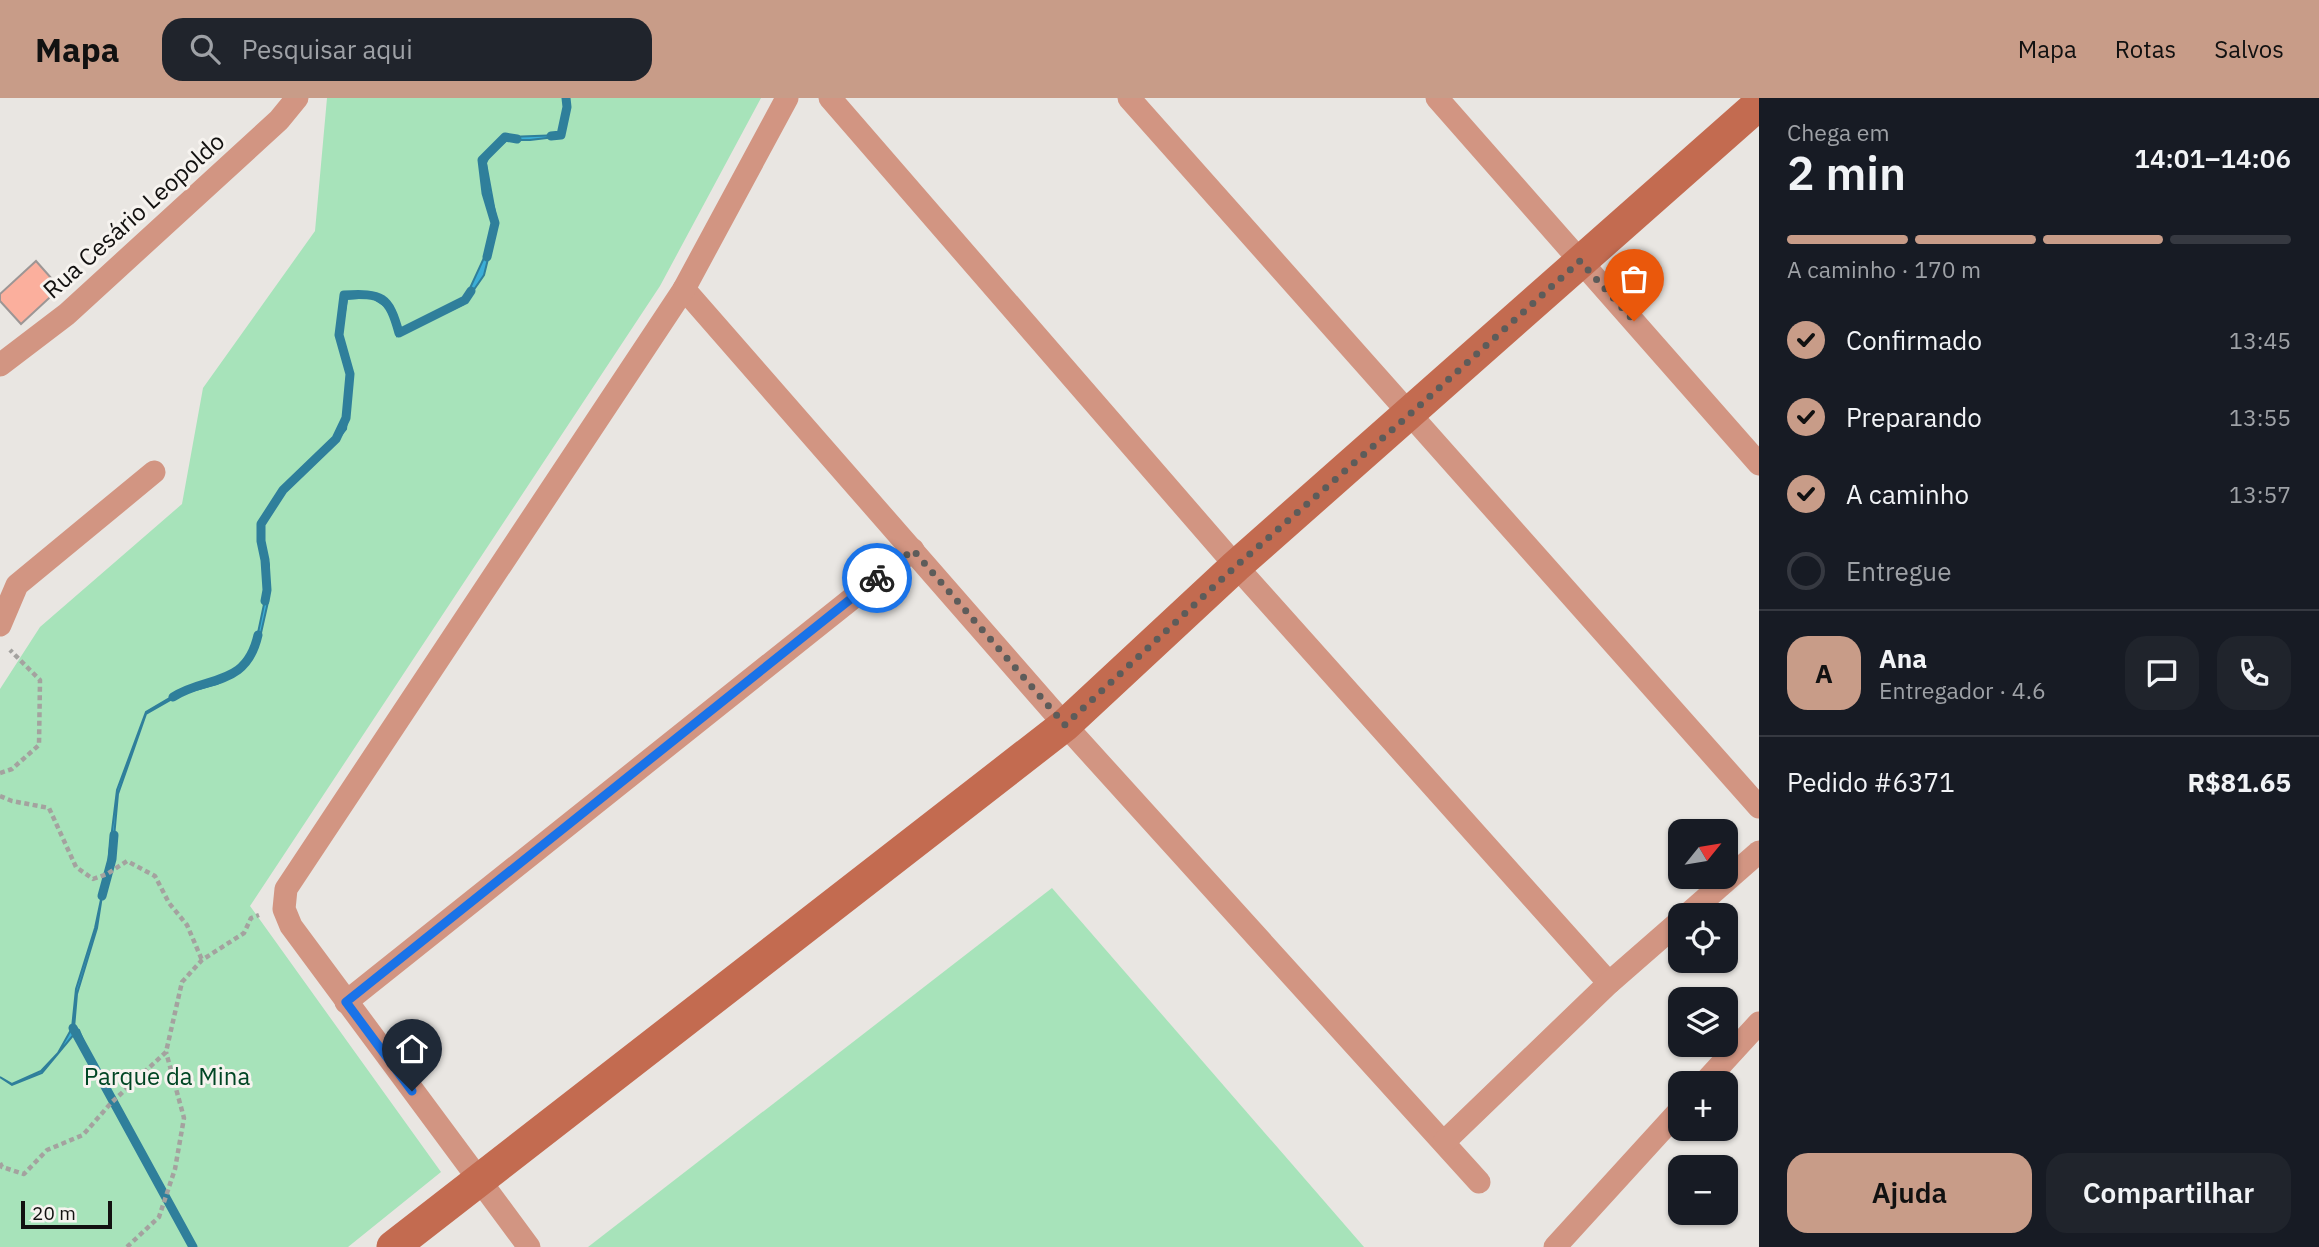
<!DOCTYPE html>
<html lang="pt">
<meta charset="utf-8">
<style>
:root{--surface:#171b24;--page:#20242c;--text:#f1f3f6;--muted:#9ea1a6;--line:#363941;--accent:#c89c88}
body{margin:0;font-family:"IBM Plex Sans",sans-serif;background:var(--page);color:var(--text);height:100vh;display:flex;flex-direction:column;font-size:26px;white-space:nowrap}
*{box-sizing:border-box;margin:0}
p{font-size:23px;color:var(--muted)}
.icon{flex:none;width:38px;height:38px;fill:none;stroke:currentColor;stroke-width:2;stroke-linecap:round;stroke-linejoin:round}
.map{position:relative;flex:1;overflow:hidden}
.side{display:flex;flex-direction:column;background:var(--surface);width:560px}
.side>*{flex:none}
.needle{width:46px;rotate:60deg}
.buttons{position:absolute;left:1668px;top:721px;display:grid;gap:14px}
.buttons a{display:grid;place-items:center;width:70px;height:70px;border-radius:14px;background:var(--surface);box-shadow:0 2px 5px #0004;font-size:35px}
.scale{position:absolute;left:21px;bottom:18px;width:91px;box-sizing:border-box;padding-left:7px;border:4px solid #121110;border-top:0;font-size:19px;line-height:24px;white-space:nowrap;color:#121110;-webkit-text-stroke:5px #f6f3ef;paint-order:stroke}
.pin{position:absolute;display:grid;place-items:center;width:60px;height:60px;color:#fff;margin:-72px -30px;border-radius:50% 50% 50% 0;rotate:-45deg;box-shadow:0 0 7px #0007}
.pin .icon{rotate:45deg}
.courier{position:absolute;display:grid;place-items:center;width:70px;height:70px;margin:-35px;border:5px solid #1a73e8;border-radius:50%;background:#fff;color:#222;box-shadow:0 2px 9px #0007}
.head em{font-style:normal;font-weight:600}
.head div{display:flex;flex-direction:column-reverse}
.head{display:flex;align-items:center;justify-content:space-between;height:119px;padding:0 28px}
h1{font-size:46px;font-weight:600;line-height:52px}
.bar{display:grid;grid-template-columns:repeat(4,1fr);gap:10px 7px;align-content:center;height:84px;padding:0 28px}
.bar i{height:9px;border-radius:5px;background:var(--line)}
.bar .selected{background:var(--accent)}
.bar p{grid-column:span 4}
.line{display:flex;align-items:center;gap:18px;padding:0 28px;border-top:2px solid var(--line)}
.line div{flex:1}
.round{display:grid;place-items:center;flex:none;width:74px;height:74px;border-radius:21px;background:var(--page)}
ol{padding:0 28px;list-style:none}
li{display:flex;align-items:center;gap:21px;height:77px}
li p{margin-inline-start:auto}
li .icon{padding:7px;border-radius:50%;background:var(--accent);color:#111;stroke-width:4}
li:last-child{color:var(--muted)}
li i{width:38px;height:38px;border:4px solid var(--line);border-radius:50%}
.action{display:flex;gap:14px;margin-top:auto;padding:14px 28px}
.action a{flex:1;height:80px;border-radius:21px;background:var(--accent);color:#111;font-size:28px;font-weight:600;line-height:80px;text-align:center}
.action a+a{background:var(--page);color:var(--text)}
header{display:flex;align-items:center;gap:42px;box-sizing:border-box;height:98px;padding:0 35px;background:var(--accent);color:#111}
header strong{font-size:33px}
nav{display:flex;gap:38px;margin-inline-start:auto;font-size:24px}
.search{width:490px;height:63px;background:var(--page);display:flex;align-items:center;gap:18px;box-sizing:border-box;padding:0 24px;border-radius:21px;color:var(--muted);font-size:26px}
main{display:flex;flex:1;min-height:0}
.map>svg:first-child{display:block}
.green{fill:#a7e3ba}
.water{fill:#3baed7;stroke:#2f7f9b;stroke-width:2}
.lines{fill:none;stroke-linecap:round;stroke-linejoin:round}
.stream{stroke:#2f7f9b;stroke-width:9}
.building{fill:#fbaf9d;stroke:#9c9695;stroke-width:2}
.path{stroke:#a4a29f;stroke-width:4.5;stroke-dasharray:5 3.5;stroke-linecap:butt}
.street{stroke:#d29582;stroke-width:23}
.secondary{stroke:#c36b50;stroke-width:33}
.done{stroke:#5d5c5a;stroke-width:7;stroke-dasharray:0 12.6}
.route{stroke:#1a73e8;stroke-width:9}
.labels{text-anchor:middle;stroke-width:6;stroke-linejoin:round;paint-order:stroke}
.street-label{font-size:24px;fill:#121110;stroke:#f6f3ef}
.park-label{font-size:24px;fill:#004624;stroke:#f6f3ef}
</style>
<header>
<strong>Mapa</strong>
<div class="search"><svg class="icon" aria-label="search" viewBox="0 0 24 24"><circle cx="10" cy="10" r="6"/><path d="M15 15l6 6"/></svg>Pesquisar aqui</div>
<nav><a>Mapa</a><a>Rotas</a><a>Salvos</a></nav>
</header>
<main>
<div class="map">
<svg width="1759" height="1149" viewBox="0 0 1759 1149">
<rect width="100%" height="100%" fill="#e9e6e2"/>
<g class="green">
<polygon points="327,0 761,0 660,188 250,808 441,1074 348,1149 0,1149 0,591 40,529 182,406 203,290 315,133"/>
<polygon points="1052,790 1364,1149 588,1149"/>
</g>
<polygon class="water" points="566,0 569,10 563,38 530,42 507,42 490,56 486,65 497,125 484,177 464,206 397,238 391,212 371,199 347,201 341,238 352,278 346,331 334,346 284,393 263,428 263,444 269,467 268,504 259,544 253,556 237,575 217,586 181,596 146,616 118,696 112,761 104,785 97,830 77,896 74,930 79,932 90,959 193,1149 75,935 42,975 12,987 0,979 12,986 41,973 58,955 72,930 76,891 95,830 107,773 117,692 146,614 180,594 221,582 239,572 255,549 267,492 265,462 261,443 261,426 283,392 336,341 346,320 350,276 339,237 344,197 371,195 392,210 400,235 465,201 489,149 495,125 486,95 482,62 505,39 561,37 567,9"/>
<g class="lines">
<g class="stream">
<polyline points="551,38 561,37 567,9 566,0"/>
<polyline points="487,159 495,125 486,95 482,62 505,39 517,41"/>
<path d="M265 503 267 492 265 462 261 443V426L283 392 336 341 346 320 350 276 339 237 344 197C382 195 389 198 399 235L465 202 471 193"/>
<path d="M173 599C207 577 246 590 258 537"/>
<polyline points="102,798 112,761 114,737"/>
<polyline points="73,930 193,1149"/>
</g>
</g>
<polygon class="building" points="36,163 60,190 21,226 0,203 0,196"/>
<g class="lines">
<g class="path">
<polyline points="0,675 12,671 39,647 40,582 10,552"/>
<polyline points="0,698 12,703 49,710 76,769 93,781 107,776 127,763 155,778 169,805 187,827 202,862"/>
<polyline points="0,1065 2,1069 24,1076 47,1052 83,1037 111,1005 166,954 182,884 202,862 244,835 251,820 259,817"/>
<polyline points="127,1149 159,1119 175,1071 184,1020 166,954"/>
</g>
<g class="street">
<polyline points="830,0 1236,468 1609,885"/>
<polyline points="1129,0 1759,709"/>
<polyline points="1437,0 1759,366"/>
<polyline points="684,191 1065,627 1479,1084"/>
<polyline points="0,267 67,216 279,22 297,0"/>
<polyline points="0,527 17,487 154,374"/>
<polyline points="1687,817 1759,754"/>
<polyline points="346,904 913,452"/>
<polyline points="1704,985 1759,925"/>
<polyline points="1444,1044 1609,885 1680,823"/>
<polyline points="529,1149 291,828 284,811 286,791 684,191 787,0"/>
<polyline points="1555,1149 1680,1012"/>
</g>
<polyline class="secondary" points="393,1149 1065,627 1236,468 1759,6"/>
</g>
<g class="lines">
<polyline class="done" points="877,480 913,452 1065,627 1236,468 1409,317 1580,163 1634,223"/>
<polyline class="route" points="412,993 346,904 877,480"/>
</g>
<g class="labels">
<g class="street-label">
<text transform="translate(134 118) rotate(-42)" y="8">Rua Cesário Leopoldo</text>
</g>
<g class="park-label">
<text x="167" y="987">Parque da Mina</text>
</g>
</g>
</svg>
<div class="buttons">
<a><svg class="needle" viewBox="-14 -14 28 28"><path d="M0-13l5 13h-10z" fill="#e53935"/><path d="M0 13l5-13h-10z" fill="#9ea1a6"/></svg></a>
<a><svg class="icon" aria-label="locate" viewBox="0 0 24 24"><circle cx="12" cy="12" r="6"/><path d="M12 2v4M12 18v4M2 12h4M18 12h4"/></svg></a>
<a><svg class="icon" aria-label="layers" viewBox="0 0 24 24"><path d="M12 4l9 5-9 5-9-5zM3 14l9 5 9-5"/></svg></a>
<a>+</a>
<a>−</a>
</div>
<div class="scale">20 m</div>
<div class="pin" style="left:1634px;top:223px;background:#ea580c"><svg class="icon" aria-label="bag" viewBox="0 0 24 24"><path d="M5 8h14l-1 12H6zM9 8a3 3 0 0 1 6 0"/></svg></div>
<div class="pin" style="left:412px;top:993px;background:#1f2937"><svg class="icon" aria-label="home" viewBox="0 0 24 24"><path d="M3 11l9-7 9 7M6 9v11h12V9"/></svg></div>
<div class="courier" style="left:877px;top:480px"><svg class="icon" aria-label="bike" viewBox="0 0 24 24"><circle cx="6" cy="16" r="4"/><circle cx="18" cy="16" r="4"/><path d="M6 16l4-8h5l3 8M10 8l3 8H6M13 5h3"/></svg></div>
</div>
<section class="side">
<div class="head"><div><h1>2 min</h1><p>Chega em</p></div><em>14:01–14:06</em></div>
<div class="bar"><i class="selected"></i><i class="selected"></i><i class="selected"></i><i></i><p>A caminho · 170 m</p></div>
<ol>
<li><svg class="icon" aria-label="check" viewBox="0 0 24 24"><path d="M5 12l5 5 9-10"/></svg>Confirmado<p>13:45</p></li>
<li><svg class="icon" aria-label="check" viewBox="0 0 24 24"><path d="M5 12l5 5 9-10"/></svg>Preparando<p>13:55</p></li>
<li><svg class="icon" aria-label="check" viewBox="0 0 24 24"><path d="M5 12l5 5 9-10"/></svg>A caminho<p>13:57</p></li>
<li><i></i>Entregue</li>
</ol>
<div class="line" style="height:126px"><b class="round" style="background:var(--accent);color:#111">A</b><div><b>Ana</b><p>Entregador · 4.6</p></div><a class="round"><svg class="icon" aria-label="chat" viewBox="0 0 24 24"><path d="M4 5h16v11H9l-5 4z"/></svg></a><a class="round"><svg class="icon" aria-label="phone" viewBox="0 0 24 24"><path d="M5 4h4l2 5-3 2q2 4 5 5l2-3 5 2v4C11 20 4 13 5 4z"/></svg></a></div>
<div class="line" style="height:91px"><div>Pedido #6371</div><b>R$81.65</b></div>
<div class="action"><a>Ajuda</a><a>Compartilhar</a></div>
</section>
</main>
